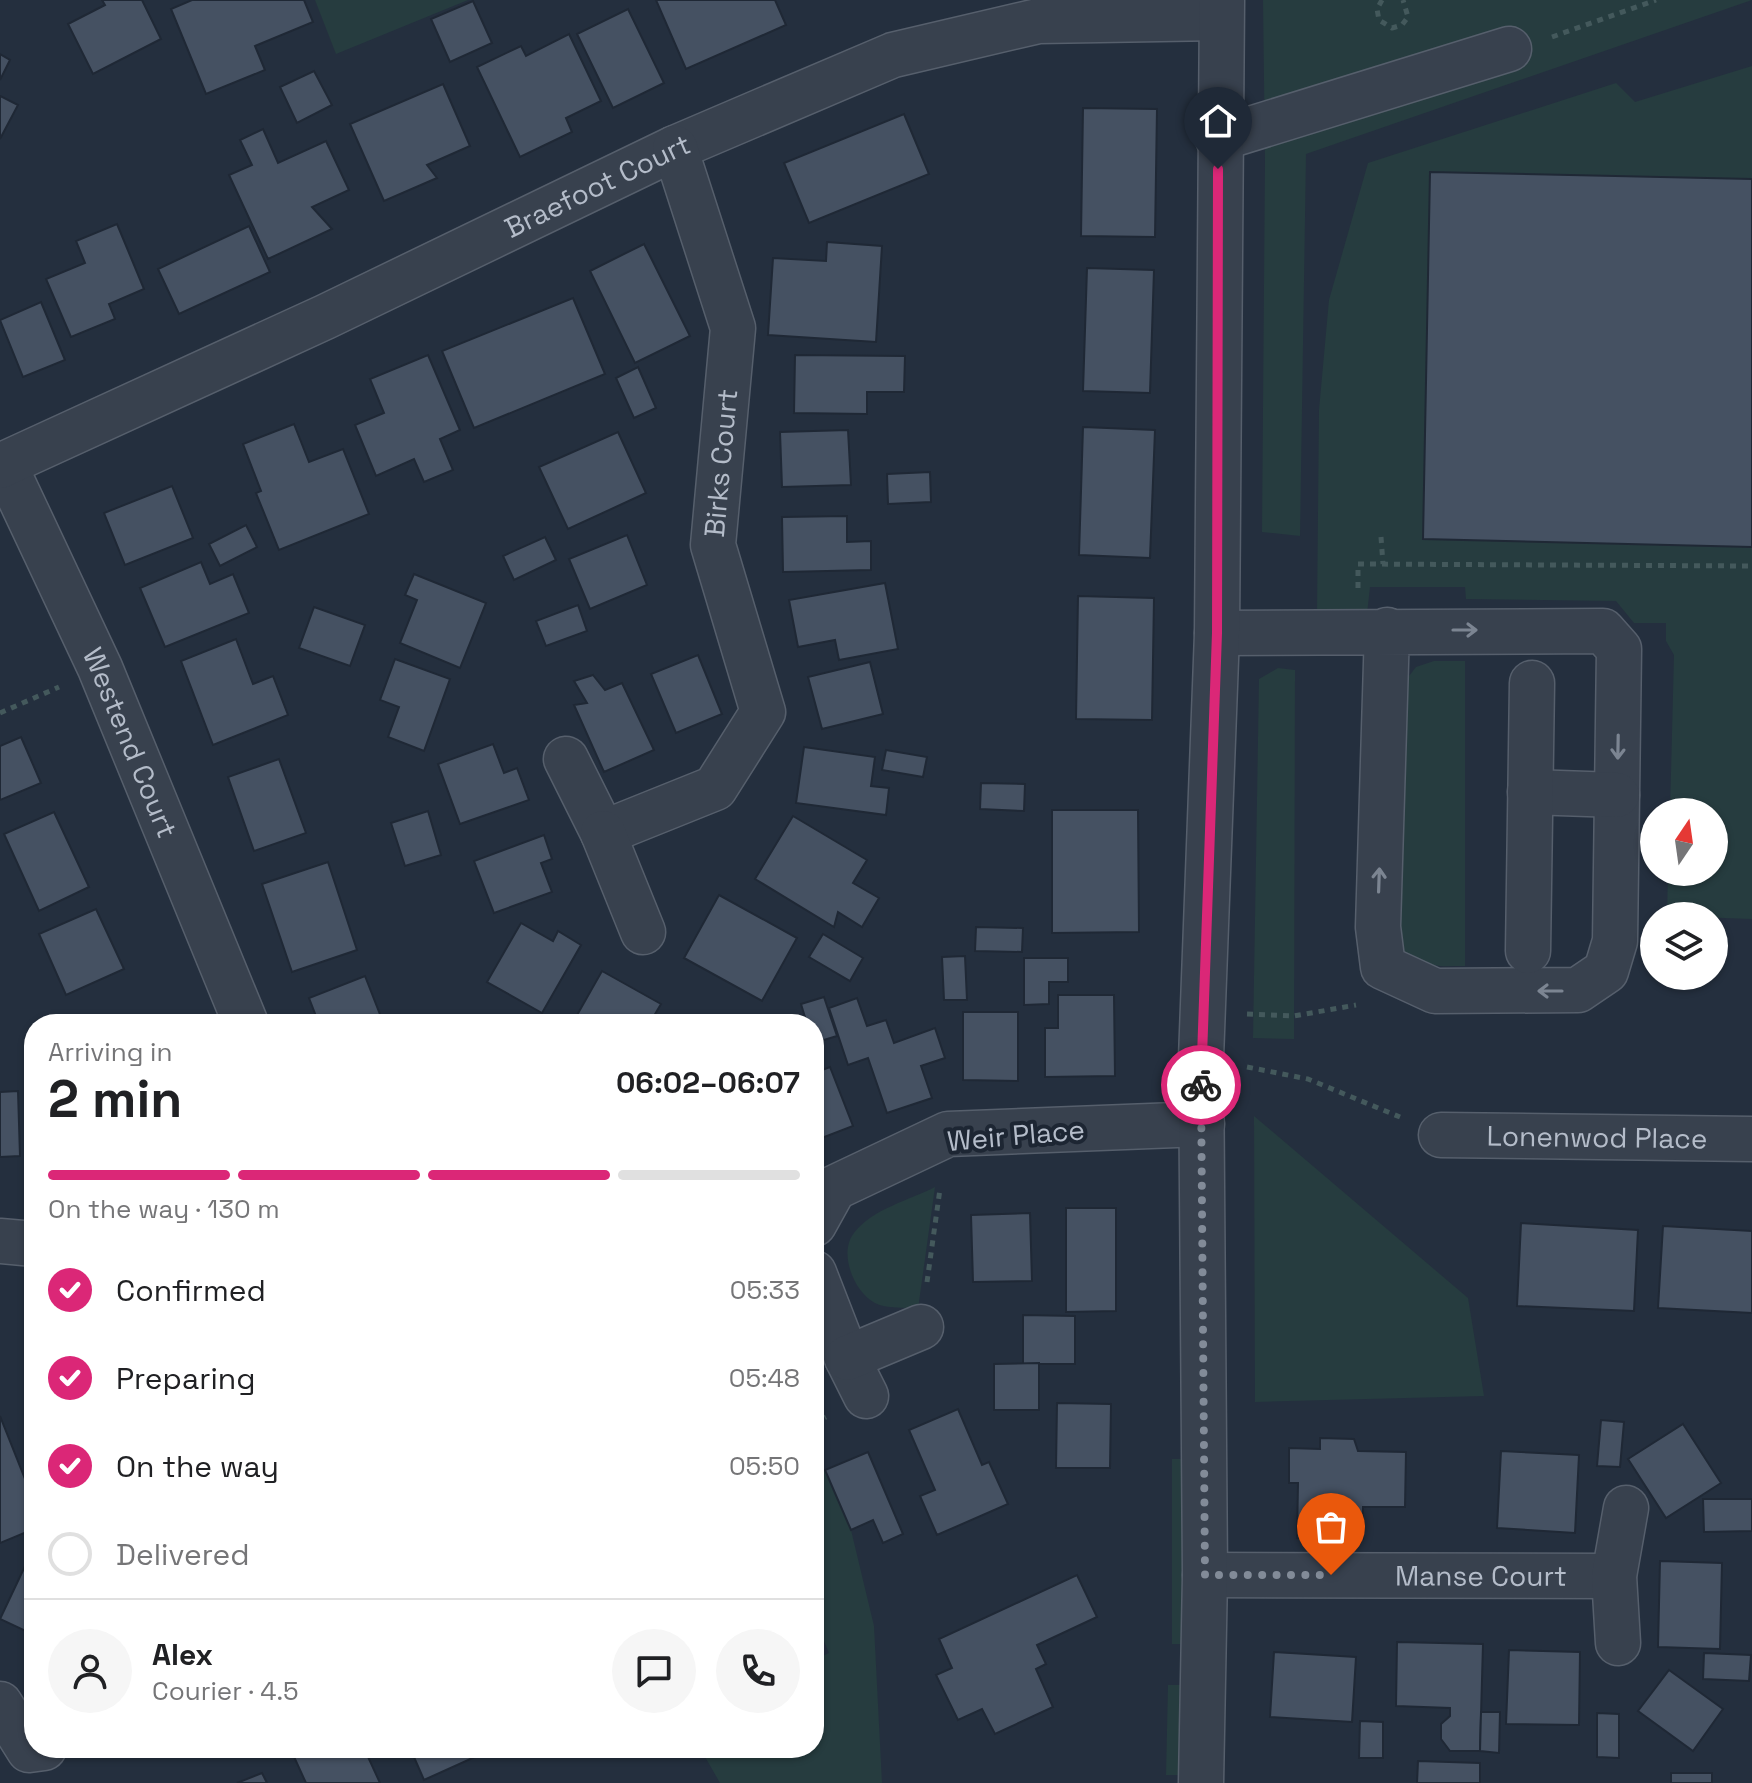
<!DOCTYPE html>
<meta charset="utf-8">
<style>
:root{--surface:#fff;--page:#f6f6f6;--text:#202124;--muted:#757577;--line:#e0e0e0;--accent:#db2777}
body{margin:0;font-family:"Space Grotesk",sans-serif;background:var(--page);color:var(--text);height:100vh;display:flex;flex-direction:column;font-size:30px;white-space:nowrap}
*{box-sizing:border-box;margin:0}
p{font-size:26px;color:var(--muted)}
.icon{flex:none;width:44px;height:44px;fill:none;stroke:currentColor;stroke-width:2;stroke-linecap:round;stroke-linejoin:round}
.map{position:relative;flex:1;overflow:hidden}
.sheet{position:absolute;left:24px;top:1014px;width:800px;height:744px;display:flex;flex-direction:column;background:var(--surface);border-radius:32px;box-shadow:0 2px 6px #0004}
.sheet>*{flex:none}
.needle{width:52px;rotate:13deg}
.tools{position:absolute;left:1640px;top:798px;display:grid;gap:16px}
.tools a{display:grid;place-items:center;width:88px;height:88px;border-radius:50%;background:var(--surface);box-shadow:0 2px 6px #0004;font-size:40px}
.pin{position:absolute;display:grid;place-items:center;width:68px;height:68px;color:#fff;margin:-82px -34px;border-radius:50% 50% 50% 0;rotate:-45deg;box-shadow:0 0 8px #0007}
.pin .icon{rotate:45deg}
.courier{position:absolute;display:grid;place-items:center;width:80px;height:80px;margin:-40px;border:6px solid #db2777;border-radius:50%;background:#fff;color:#222;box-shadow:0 2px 10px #0007}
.headline em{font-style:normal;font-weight:700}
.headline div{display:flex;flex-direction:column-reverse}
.headline{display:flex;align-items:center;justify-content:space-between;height:136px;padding:0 24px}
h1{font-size:52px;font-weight:700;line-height:60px}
.bar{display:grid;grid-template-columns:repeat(4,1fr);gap:12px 8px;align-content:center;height:96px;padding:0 24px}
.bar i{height:10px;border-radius:6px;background:var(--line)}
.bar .current{background:var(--accent)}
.bar p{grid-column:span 4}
.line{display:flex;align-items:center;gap:20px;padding:0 24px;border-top:2px solid var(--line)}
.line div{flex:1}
.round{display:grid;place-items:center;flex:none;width:84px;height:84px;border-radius:42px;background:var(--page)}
ol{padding:0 24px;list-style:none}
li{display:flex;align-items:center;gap:24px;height:88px}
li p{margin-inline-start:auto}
li .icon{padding:8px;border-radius:50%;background:var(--accent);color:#fff;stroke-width:4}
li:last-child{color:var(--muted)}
li i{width:44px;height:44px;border:4px solid var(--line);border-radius:50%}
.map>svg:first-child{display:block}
.green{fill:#263c3f}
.building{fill:#455162;stroke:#1f2835;stroke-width:2}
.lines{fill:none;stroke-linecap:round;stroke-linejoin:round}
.minor-casing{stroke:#565f6c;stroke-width:47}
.path{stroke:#44595c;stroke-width:5;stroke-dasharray:6 6;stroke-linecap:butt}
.minor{stroke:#38414e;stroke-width:44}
.oneway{stroke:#7c8592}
.done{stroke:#828b98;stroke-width:8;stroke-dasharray:0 14.4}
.route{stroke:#db2777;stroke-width:10}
.labels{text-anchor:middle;stroke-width:8;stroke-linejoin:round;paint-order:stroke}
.street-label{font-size:28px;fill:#b4bcc9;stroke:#1d2633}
</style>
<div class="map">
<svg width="1752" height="1783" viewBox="0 0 1752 1783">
<rect width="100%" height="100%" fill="#242f3e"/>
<g class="green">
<polygon points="315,0 468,0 336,54"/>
<polygon points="1263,0 1752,0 1306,154 1300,536 1262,532 1265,161"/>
<polygon points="1752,66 1752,919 1667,916 1668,872 1714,872 1714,812 1670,812 1674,655 1666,641 1666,623 1634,623 1616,601 1466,599 1465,587 1370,587 1367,614 1317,614 1319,410 1329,300 1368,163 1616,83 1635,102"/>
<path d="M1434 661H1465V966C1440 966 1414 970 1400 945L1403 684 1416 667Z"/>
<polygon points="1278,668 1295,670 1294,1039 1253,1038 1259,679"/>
<polygon points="1254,1116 1468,1298 1484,1396 1255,1402"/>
<path d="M935 1187 918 1309C906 1307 886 1309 875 1303 854 1292 838 1253 854 1233 872 1209 910 1200 935 1187Z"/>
<polygon points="814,1447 851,1530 874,1626 882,1783 720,1783 700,1748 814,1748 814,1660 829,1653 814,1617"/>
<polygon points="1172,1459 1187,1459 1186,1644 1172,1644"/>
<polygon points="1168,1685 1185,1685 1183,1775 1166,1775"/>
</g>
<g class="building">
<polygon points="102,0 142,0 161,39 93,74 68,24 105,5"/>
<polygon points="192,0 304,0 313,22 255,46 265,70 206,94 171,9"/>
<polygon points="656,0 775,0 786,25 686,69"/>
<polygon points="473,1 492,43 450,62 431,19"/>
<polygon points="628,9 664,83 613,108 577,34"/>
<polygon points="569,34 601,101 566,118 572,132 520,157 477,67 521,46 526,56"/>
<polygon points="0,54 10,60 0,80"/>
<polygon points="314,71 332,105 297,123 280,87"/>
<polygon points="443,84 470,146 427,165 437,178 384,201 350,124"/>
<polygon points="0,96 18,105 0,139"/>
<polygon points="1083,108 1157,109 1155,237 1081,236"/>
<polygon points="904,114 929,174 809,223 784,163"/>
<polygon points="263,129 278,163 326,141 349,190 312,207 332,229 268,259 229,175 252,165 240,140"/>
<polygon points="1430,172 1752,179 1752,547 1423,539"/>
<polygon points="117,224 144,289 109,304 115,319 71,337 46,279 85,263 76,241"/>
<polygon points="249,226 270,272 179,314 158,269"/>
<polygon points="827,242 882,246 876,342 768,335 773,258 826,261"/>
<polygon points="644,244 690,336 635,363 590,271"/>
<polygon points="1087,268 1154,270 1150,393 1083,391"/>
<polygon points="573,298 605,374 474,428 442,351"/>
<polygon points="41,302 65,360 23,377 0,320"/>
<polygon points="428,355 460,430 440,439 453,470 424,482 414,459 376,476 355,425 384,413 370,379"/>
<polygon points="795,355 905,356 904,392 867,392 867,414 794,413"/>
<polygon points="638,367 656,408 634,418 616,378"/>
<polygon points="294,424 309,462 343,449 369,514 279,550 256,493 261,491 243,444"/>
<polygon points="1083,427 1155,430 1150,558 1079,555"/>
<polygon points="848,430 851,485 782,487 780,432"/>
<polygon points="618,432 646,493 568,529 539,467"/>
<polygon points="930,472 931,502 888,504 887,474"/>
<polygon points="172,486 193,538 125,565 104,513"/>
<polygon points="847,516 847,542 871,541 871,570 783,572 782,517"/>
<polygon points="246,525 257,547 220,566 209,544"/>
<polygon points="627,535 647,585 590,609 569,559"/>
<polygon points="545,537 556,560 514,580 503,556"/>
<polygon points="201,562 210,584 233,574 249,613 165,647 140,588"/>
<polygon points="414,574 486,603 460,668 400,643 417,600 405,595"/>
<polygon points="885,583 898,649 839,660 835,640 798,647 789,600"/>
<polygon points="1078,596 1154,598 1152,720 1076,719"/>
<polygon points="578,605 587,631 546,646 536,621"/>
<polygon points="314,607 365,625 350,666 299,648"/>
<polygon points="236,639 253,684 273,676 288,715 213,745 181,661"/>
<polygon points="698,655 722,714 676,733 651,674"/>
<polygon points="395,659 450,679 424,751 388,737 399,707 380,700"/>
<polygon points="870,662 883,714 822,729 808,677"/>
<polygon points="593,675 605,690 622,683 654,750 604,772 574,705 587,703 574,681"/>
<polygon points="21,737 41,783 0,800 0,746"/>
<polygon points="493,744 504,773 517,768 529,800 460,824 438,764"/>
<polygon points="804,747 875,757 871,786 889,788 886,815 796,803"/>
<polygon points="886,750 927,757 923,777 882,770"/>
<polygon points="279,759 306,833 254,851 228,777"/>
<polygon points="981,783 1025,784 1024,811 980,809"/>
<polygon points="1052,810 1138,810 1139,932 1052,933"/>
<polygon points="428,811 441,855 405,866 391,823"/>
<polygon points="54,812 89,887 39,911 4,834"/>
<polygon points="793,816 867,860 853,883 879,898 862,927 838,912 834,927 755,879"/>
<polygon points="544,835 552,859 541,863 552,892 494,913 474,861"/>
<polygon points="328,862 357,950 292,972 262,884"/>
<polygon points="719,895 797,938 762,1001 684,958"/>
<polygon points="96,909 124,969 66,995 39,934"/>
<polygon points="521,923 553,941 558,931 581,945 542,1013 487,982"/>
<polygon points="976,927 1023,928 1022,952 975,951"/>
<polygon points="823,934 863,958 850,981 809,957"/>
<polygon points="965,956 967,1000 944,1000 942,957"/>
<polygon points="1024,958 1068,958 1068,982 1049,982 1049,1004 1024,1005"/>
<polygon points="602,971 661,1004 651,1021 656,1024 572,1024"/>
<polygon points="365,976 383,1022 319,1024 309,998"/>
<polygon points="1058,995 1114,995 1115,1076 1045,1077 1045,1028 1058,1028"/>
<polygon points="824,997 837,1036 814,1043 814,1024 807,1024 801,1004"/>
<polygon points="857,998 867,1026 886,1020 894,1043 935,1028 945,1058 921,1066 932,1098 887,1113 868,1058 848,1065 829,1008"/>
<polygon points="963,1012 1018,1012 1018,1081 963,1080"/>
<polygon points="830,1067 853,1126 814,1141 814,1073"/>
<polygon points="18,1091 20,1156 0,1157 0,1092"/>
<polygon points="1066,1208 1116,1208 1116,1311 1066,1312"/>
<polygon points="1030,1213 1032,1281 973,1282 971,1215"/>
<polygon points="1521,1223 1638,1230 1634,1311 1517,1306"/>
<polygon points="1663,1226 1752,1231 1752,1313 1658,1308"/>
<polygon points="1023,1315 1075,1316 1075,1364 1023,1364"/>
<polygon points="1039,1363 1039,1410 994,1410 994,1364"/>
<polygon points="1057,1403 1111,1404 1110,1468 1056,1468"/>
<polygon points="958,1409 982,1465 989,1462 1008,1504 937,1535 920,1496 935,1490 909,1430"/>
<polygon points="0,1416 29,1489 34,1487 34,1529 0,1543"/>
<polygon points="1601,1420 1624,1422 1620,1467 1597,1466"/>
<polygon points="1683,1424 1721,1483 1666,1518 1628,1459"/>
<polygon points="1320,1438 1354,1439 1358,1451 1406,1452 1405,1507 1363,1507 1363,1539 1297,1538 1298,1483 1289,1483 1289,1448 1320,1449"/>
<polygon points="1501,1451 1579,1455 1575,1533 1497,1528"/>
<polygon points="868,1452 903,1534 883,1543 873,1520 851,1530 825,1470"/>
<polygon points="1703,1499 1752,1499 1752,1531 1704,1532"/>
<polygon points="1660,1561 1722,1563 1720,1649 1658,1647"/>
<polygon points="26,1564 34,1567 34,1635 0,1619"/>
<polygon points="1077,1575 1097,1617 1037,1645 1046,1664 1036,1669 1053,1707 995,1734 982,1709 958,1720 936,1675 952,1668 939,1639"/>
<polygon points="1397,1642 1483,1644 1480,1751 1450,1751 1441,1739 1441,1724 1450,1716 1450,1708 1396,1706"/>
<polygon points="1509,1650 1580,1652 1579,1725 1506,1724"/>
<polygon points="1274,1652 1356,1657 1352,1722 1270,1717"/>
<polygon points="1704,1653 1751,1655 1749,1681 1703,1679"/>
<polygon points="1669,1670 1723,1709 1693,1751 1638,1711"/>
<polygon points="1481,1712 1500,1712 1499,1753 1480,1751"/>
<polygon points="1597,1713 1619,1714 1619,1758 1597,1757"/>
<polygon points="1360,1721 1383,1722 1383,1758 1359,1758"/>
<polygon points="290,1748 364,1748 380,1783 306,1783"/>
<polygon points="410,1748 484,1748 486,1752 424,1780"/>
<polygon points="1418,1761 1480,1763 1480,1783 1417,1783"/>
<polygon points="262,1773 267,1783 237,1783"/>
<rect x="1671" y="1773" width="41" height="10"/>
</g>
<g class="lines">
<defs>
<g id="minor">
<polyline points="1218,139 1509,49"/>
<path id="s1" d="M4 464 100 668 246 1024"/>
<path id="s2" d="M0 466 325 317 675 148 893 55 1038 21 1221 18"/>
<polyline points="1217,633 1603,631 1619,649 1615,941 1606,971 1578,990 1435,991 1383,967 1378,927 1387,630"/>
<path id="s3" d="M566 759 603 833 715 788 763 712 713 545 733 328 675 148"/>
<polyline points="1530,792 1617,795"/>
<polyline points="603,833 643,932"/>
<polyline points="1528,951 1532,683"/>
<path id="s4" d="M1441 1135 1752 1139"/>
<polyline points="814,1224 834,1188 948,1134 1202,1124"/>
<polyline points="0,1241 34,1244"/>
<polyline points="814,1273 847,1358 866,1396"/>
<polyline points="847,1358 921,1327"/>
<path id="s5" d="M1205 1575 1614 1576"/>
<polyline points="1618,1643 1614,1576 1626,1508"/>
<polyline points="0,1704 29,1750 44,1748"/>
<polyline points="1201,1783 1205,1575 1201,1058 1217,633 1222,0"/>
</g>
</defs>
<use href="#minor" class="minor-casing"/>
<g class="path">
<polyline points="1382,0 1377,9 1379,20 1392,28 1402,25 1408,17 1403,0"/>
<polyline points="1552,37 1656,0"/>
<polyline points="1381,537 1383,564"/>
<polyline points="1358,588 1358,564 1752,566"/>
<polyline points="0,713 59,687"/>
<polyline points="1247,1014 1294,1016 1356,1005"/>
<polyline points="1247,1067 1308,1079 1400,1117"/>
<polyline points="927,1282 940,1189"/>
<polyline points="814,1423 826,1417"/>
</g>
<use href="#minor" class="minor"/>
</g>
<defs><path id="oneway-shaft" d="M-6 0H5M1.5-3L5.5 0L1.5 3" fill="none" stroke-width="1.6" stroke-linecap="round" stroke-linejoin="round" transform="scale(2)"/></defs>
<g class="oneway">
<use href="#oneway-shaft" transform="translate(1465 630)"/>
<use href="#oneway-shaft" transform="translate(1618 747) rotate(91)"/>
<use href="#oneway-shaft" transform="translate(1379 880) rotate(-88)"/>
<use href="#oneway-shaft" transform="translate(1550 991) rotate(180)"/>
</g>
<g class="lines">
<polyline class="done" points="1201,1085 1205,1575 1331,1575"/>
<polyline class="route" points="1201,1085 1217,633 1218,169"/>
</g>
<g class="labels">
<g class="street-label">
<text dy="10" stroke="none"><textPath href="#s2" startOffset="660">Braefoot Court</textPath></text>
<text dy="10" stroke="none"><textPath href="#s3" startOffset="550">Birks Court</textPath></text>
<text dy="10" stroke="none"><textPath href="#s1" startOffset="306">Westend Court</textPath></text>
<text transform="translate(1016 1135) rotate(-5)" y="10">Weir Place</text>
<text dy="10" stroke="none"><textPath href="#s4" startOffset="156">Lonenwod Place</textPath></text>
<text dy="10" stroke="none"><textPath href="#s5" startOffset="276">Manse Court</textPath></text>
</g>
</g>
</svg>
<div class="tools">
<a><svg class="needle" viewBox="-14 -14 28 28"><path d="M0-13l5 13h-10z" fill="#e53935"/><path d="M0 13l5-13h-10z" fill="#757577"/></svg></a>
<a><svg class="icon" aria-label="layers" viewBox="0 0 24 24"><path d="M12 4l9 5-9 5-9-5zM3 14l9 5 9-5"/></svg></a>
</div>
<div class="pin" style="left:1331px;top:1575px;background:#ea580c"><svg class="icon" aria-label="bag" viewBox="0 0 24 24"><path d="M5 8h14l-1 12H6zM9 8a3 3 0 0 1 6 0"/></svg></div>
<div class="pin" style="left:1218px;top:169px;background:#1f2937"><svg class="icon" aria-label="home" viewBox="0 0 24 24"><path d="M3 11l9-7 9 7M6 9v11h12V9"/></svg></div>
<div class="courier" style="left:1201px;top:1085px"><svg class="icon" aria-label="bike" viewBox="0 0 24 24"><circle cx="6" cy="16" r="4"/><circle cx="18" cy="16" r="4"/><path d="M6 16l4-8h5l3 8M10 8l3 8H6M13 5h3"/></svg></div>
<section class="sheet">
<div class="headline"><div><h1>2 min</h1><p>Arriving in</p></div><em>06:02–06:07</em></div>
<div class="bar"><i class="current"></i><i class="current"></i><i class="current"></i><i></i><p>On the way · 130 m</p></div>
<ol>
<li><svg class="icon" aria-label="check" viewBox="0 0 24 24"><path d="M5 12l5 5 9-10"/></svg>Confirmed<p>05:33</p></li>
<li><svg class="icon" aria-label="check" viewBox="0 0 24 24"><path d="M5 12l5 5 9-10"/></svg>Preparing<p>05:48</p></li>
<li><svg class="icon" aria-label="check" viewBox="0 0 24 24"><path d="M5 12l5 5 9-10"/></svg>On the way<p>05:50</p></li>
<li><i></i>Delivered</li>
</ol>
<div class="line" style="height:144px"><a class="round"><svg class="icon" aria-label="person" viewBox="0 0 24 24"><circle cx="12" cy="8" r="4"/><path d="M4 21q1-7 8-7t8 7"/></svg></a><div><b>Alex</b><p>Courier · 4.5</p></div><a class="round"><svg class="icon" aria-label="chat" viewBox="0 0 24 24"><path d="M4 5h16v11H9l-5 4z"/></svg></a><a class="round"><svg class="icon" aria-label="phone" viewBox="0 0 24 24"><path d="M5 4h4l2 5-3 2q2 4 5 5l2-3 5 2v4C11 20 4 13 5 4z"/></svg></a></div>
</section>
</div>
